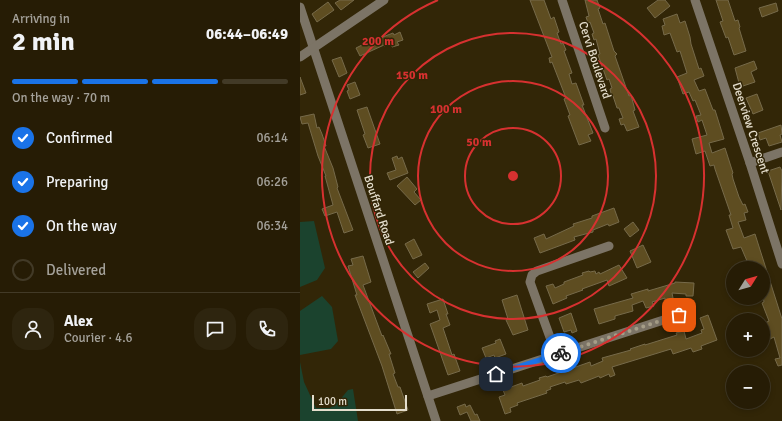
<!DOCTYPE html>
<meta charset="utf-8">
<style>
:root{--surface:#261c05;--page:#2e250f;--text:#f1f3f6;--muted:#a4a19a;--line:#423a27;--accent:#1a73e8}
body{margin:0;font-family:Signika,sans-serif;background:var(--page);color:var(--text);height:100vh;display:flex;flex-direction:column;font-size:15px;white-space:nowrap}
*{box-sizing:border-box;margin:0}
p{font-size:13px;color:var(--muted)}
.icon{flex:none;width:22px;height:22px;fill:none;stroke:currentColor;stroke-width:2;stroke-linecap:round;stroke-linejoin:round}
.map{position:relative;flex:1;overflow:hidden}
.details{display:flex;flex-direction:column;background:var(--surface);width:300px}
.details>*{flex:none}
.needle{width:26px;rotate:53deg}
.tools{position:absolute;left:426px;top:261px;display:grid;gap:8px}
.tools a{display:grid;place-items:center;width:44px;height:44px;border-radius:50%;background:var(--surface);box-shadow:0 2px 6px #0003,0 0 0 1px var(--line);font-size:20px}
.scale{position:absolute;left:12px;bottom:10px;width:95px;box-sizing:border-box;padding-left:4px;border:2px solid #e5decd;border-top:0;font-size:11px;line-height:14px;white-space:nowrap;color:#e5decd;-webkit-text-stroke:3px #322607;paint-order:stroke}
.pin{position:absolute;display:grid;place-items:center;width:34px;height:34px;color:#fff;margin:-17px;border-radius:8px;box-shadow:0 2px 6px #0006}
.courier{position:absolute;display:grid;place-items:center;width:40px;height:40px;margin:-20px;border:3px solid #1a73e8;border-radius:50%;background:#fff;color:#222;box-shadow:0 1px 5px #0007}
.head em{font-style:normal;font-weight:800}
.head div{display:flex;flex-direction:column-reverse}
.head{display:flex;align-items:center;justify-content:space-between;height:68px;padding:0 12px}
h1{font-size:26px;font-weight:800;line-height:30px}
.bar{display:grid;grid-template-columns:repeat(4,1fr);gap:6px 4px;align-content:center;height:48px;padding:0 12px}
.bar i{height:5px;border-radius:3px;background:var(--line)}
.bar .selected{background:var(--accent)}
.bar p{grid-column:span 4}
.line{display:flex;align-items:center;gap:10px;padding:0 12px;border-top:1px solid var(--line)}
.line div{flex:1}
.round{display:grid;place-items:center;flex:none;width:42px;height:42px;border-radius:16px;background:var(--page)}
ol{padding:0 12px;list-style:none}
li{display:flex;align-items:center;gap:12px;height:44px}
li p{margin-inline-start:auto}
li .icon{padding:4px;border-radius:50%;background:var(--accent);color:#fff;stroke-width:4}
li:last-child{color:var(--muted)}
li i{width:22px;height:22px;border:2px solid var(--line);border-radius:50%}
main{display:flex;flex:1;min-height:0}
.map>svg:first-child{display:block}
.green{fill:#1b432e}
.building{fill:#5e4d21;stroke:#766a4a}
.lines{fill:none;stroke-linecap:round;stroke-linejoin:round}
.minor{stroke:#7c7466;stroke-width:9}
.done{stroke:#a69e88;stroke-width:4;stroke-dasharray:0 7.2}
.route{stroke:#1a73e8;stroke-width:5}
.ring{fill:none;stroke:#d73130;stroke-width:2}
.labels{text-anchor:middle;stroke-width:3;stroke-linejoin:round;paint-order:stroke}
.street-label{font-size:12px;fill:#e5decd;stroke:#322607}
.centre{fill:#d73130;stroke:#322607;stroke-width:2}
.ring-label{font-size:12px;text-anchor:middle;font-weight:bold;fill:#d73130;stroke:#322607;stroke-width:3;stroke-linejoin:round;paint-order:stroke}
</style>
<main>
<section class="details">
<div class="head"><div><h1>2 min</h1><p>Arriving in</p></div><em>06:44–06:49</em></div>
<div class="bar"><i class="selected"></i><i class="selected"></i><i class="selected"></i><i></i><p>On the way · 70 m</p></div>
<ol>
<li><svg class="icon" aria-label="check" viewBox="0 0 24 24"><path d="M5 12l5 5 9-10"/></svg>Confirmed<p>06:14</p></li>
<li><svg class="icon" aria-label="check" viewBox="0 0 24 24"><path d="M5 12l5 5 9-10"/></svg>Preparing<p>06:26</p></li>
<li><svg class="icon" aria-label="check" viewBox="0 0 24 24"><path d="M5 12l5 5 9-10"/></svg>On the way<p>06:34</p></li>
<li><i></i>Delivered</li>
</ol>
<div class="line" style="height:72px"><a class="round"><svg class="icon" aria-label="person" viewBox="0 0 24 24"><circle cx="12" cy="8" r="4"/><path d="M4 21q1-7 8-7t8 7"/></svg></a><div><b>Alex</b><p>Courier · 4.6</p></div><a class="round"><svg class="icon" aria-label="chat" viewBox="0 0 24 24"><path d="M4 5h16v11H9l-5 4z"/></svg></a><a class="round"><svg class="icon" aria-label="phone" viewBox="0 0 24 24"><path d="M5 4h4l2 5-3 2q2 4 5 5l2-3 5 2v4C11 20 4 13 5 4z"/></svg></a></div>
</section>
<div class="map">
<svg width="482" height="421" viewBox="0 0 482 421">
<rect width="100%" height="100%" fill="#322607"/>
<g class="green">
<polygon points="14,221 25,268 17,280 0,287 0,222"/>
<polygon points="22,296 32,307 38,341 31,349 0,355 0,311"/>
<polygon points="0,362 4,382 16,408 30,408 39,401 48,390 53,389 58,421 0,421"/>
</g>
<g class="building">
<polygon points="40,0 54,0 41,10 35,3"/>
<polygon points="230,0 244,0 251,19 254,17 259,32 257,33 261,44 263,43 266,50 264,51 272,73 269,74 272,84 276,83 284,105 282,105 293,133 288,135 291,141 279,145 268,116 270,115 264,99 266,98 252,62 250,63 249,58 252,57"/>
<polygon points="285,0 297,0 300,8 298,9 303,24 305,23 314,51 317,54 315,56 329,96 331,95 335,110 333,111 339,127 327,131 324,124 321,125 319,119 323,118 319,108 317,108 313,96 312,97 310,89 312,88 309,79 307,80 298,55 300,54 296,39 294,40 292,34 294,33 290,22 288,23 286,17 289,16"/>
<polygon points="358,0 365,0 370,6 355,18 347,8"/>
<polygon points="416,0 428,0 435,21 438,20 440,27 439,28 446,51 434,55 428,37 426,38 420,22 423,21"/>
<polygon points="28,2 34,10 17,22 12,14"/>
<polygon points="476,3 478,11 462,17 459,8"/>
<polygon points="377,14 380,23 385,21 390,37 391,44 399,69 401,68 404,76 394,80 399,91 405,89 413,110 415,110 424,139 409,143 412,153 425,148 433,173 432,174 433,179 439,197 443,205 445,204 448,212 444,213 446,220 438,222 444,238 455,234 482,319 482,365 478,366 475,359 480,358 474,337 470,339 465,323 469,321 462,303 464,302 463,296 465,296 463,289 463,268 450,268 441,247 433,249 426,230 433,228 429,215 431,215 415,169 414,165 410,166 405,151 396,154 392,139 407,135 402,120 398,122 396,116 401,115 395,100 393,101 389,92 383,94 377,77 387,73 380,51 377,52 370,33 364,35 362,26 365,25 363,19"/>
<polygon points="100,32 103,40 97,42 99,45 92,47 91,43 84,46 84,45 60,56 56,48 74,39 75,40 93,33 94,35"/>
<polygon points="41,57 47,73 39,77 32,60"/>
<polygon points="454,61 457,69 451,72 455,82 443,86 441,82 439,83 435,68"/>
<polygon points="0,77 6,93 0,95"/>
<polygon points="55,82 60,95 50,99 47,91 49,90 47,85"/>
<polygon points="457,94 463,110 453,114 446,98"/>
<polygon points="67,107 80,144 68,148 63,135 65,134 57,110"/>
<polygon points="14,114 17,128 19,127 22,134 26,146 24,146 33,168 38,187 37,188 53,230 44,233 37,212 25,216 22,209 33,205 25,176 26,176 18,156 8,123 2,124 0,117"/>
<polygon points="481,125 482,134 480,135 482,142 469,146 466,138 460,140 458,133"/>
<polygon points="97,156 98,159 102,157 108,173 90,180 87,173 96,170 92,158"/>
<polygon points="480,167 482,171 481,210 468,171"/>
<polygon points="107,177 117,189 114,192 121,200 115,205 97,186"/>
<polygon points="314,208 319,222 309,226 308,224 293,230 293,232 274,237 275,240 240,253 234,238 244,234 246,239 274,226 273,224 292,218 292,216"/>
<polygon points="333,222 339,230 330,237 324,229"/>
<polygon points="114,239 122,255 113,259 105,244"/>
<polygon points="343,245 351,262 337,268 330,251"/>
<polygon points="63,256 71,282 63,285 82,336 83,335 91,354 89,354 95,373 93,374 98,387 100,387 108,410 97,414 82,366 55,295 57,295 48,266 53,265 51,259"/>
<polygon points="125,263 129,268 118,278 113,272"/>
<polygon points="319,265 327,278 309,286 307,280 282,289 283,290 266,296 267,298 253,304 246,286 253,284 255,288 264,284 264,282 283,275 282,273 289,271 290,272 295,271 296,274 299,272 300,274"/>
<polygon points="375,282 394,283 393,296 386,296 386,294 372,293 373,298 365,300 365,298 352,302 354,306 346,308 343,301 332,305 333,311 315,316 315,319 299,324 294,309 333,298 331,294 348,289 348,291 375,283"/>
<polygon points="217,295 228,330 213,335 206,320 208,319 202,300"/>
<polygon points="143,299 148,314 146,314 150,325 143,328 152,355 154,354 160,371 148,375 130,324 140,320 137,310 130,313 127,304"/>
<polygon points="271,313 277,331 272,333 271,330 264,332 259,318"/>
<polygon points="408,315 417,340 401,346 402,349 393,352 391,348 373,354 371,349 312,367 315,375 310,377 309,374 300,378 299,376 281,383 279,380 266,384 265,382 250,387 251,389 246,391 247,393 217,403 218,405 210,408 211,412 205,414 199,397 205,395 203,390 222,383 223,386 240,380 239,378 246,376 247,377 290,362 291,366 303,361 302,358 331,350 330,349 345,344 345,345 377,335 376,333 384,331 386,339 402,333 401,330 404,329 400,318"/>
<polygon points="200,339 206,354 195,358 194,355 186,358 182,348 196,343 195,341"/>
<polygon points="165,404 166,407 170,405 175,415 177,414 180,421 171,421 167,412 160,415 157,407"/>
</g>
<g class="lines">
<g class="minor">
<polyline points="262,0 305,128"/>
<polyline points="395,0 450,163 482,264"/>
<polyline points="0,7 136,421"/>
<polyline points="0,57 84,0"/>
<polyline points="450,163 482,152"/>
<polyline points="256,354 230,282 232,275 237,271 309,246"/>
<polyline points="128,396 379,315"/>
</g>
</g>
<g class="lines">
<polyline class="done" points="261,353 379,315"/>
<polyline class="route" points="196,374 261,353"/>
</g>
<g class="ring">
<circle cx="213" cy="176" r="48"/>
<circle cx="213" cy="176" r="95"/>
<circle cx="213" cy="176" r="143"/>
<path d="M288 0A191 191 0 1 1 138 0"/>
</g>
<g class="labels">
<g class="street-label">
<text transform="translate(295 60) rotate(72)" y="4">Cervi Boulevard</text>
<text transform="translate(451 128) rotate(72)" y="4">Deerview Crescent</text>
<text transform="translate(79 210) rotate(72)" y="4">Bouffard Road</text>
</g>
</g>
<circle cx="213" cy="176" r="6" class="centre"/>
<g class="ring-label">
<text x="78" y="45">200 m</text>
<text x="112" y="79">150 m</text>
<text x="146" y="113">100 m</text>
<text x="179" y="146">50 m</text>
</g>
</svg>
<div class="tools">
<a><svg class="needle" viewBox="-14 -14 28 28"><path d="M0-13l5 13h-10z" fill="#e53935"/><path d="M0 13l5-13h-10z" fill="#a4a19a"/></svg></a>
<a>+</a>
<a>−</a>
</div>
<div class="scale">100 m</div>
<div class="pin" style="left:379px;top:315px;background:#ea580c"><svg class="icon" aria-label="bag" viewBox="0 0 24 24"><path d="M5 8h14l-1 12H6zM9 8a3 3 0 0 1 6 0"/></svg></div>
<div class="pin" style="left:196px;top:374px;background:#1f2937"><svg class="icon" aria-label="home" viewBox="0 0 24 24"><path d="M3 11l9-7 9 7M6 9v11h12V9"/></svg></div>
<div class="courier" style="left:261px;top:353px"><svg class="icon" aria-label="bike" viewBox="0 0 24 24"><circle cx="6" cy="16" r="4"/><circle cx="18" cy="16" r="4"/><path d="M6 16l4-8h5l3 8M10 8l3 8H6M13 5h3"/></svg></div>
</div>
</main>
